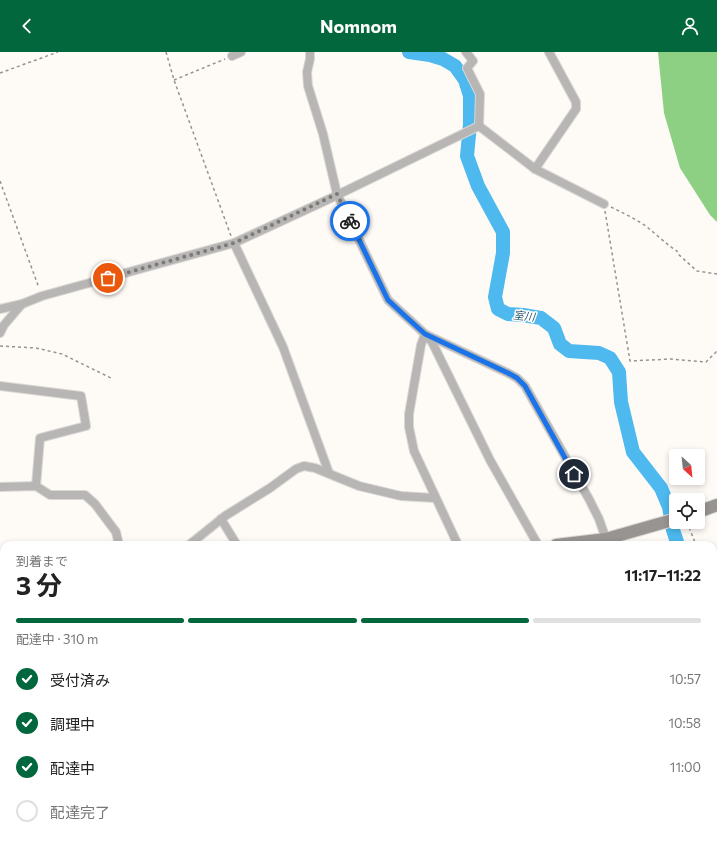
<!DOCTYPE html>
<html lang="ja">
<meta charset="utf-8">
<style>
:root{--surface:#fff;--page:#f2f2f2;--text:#222;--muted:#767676;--line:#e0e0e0;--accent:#02673c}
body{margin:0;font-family:Commissioner,"Noto Sans JP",sans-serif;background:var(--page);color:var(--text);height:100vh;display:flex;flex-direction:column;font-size:15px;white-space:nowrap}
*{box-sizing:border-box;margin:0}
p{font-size:13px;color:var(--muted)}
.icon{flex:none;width:22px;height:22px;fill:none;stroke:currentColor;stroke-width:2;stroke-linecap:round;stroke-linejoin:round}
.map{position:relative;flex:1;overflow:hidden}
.sheet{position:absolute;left:0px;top:489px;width:717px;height:300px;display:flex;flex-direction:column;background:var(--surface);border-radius:12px 12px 0 0;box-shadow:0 2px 6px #0003}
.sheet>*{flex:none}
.needle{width:26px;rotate:153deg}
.controls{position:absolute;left:669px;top:397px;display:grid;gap:8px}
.controls a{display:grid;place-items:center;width:36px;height:36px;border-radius:4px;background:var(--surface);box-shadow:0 2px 6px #0003;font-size:20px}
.pin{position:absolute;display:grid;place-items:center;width:34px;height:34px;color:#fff;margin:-17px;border:2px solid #fff;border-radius:50%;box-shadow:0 1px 4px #0007}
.courier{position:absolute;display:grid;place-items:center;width:40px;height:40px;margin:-20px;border:3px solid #1a73e8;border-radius:50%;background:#fff;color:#222;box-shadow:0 1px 5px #0007}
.head em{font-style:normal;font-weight:700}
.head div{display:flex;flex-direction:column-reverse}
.head{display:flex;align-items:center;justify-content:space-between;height:68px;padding:0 16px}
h1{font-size:26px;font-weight:700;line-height:30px}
.bar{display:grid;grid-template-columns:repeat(4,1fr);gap:6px 4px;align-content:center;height:48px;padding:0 16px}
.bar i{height:5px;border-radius:3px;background:var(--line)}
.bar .on{background:var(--accent)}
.bar p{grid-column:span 4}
ol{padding:0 16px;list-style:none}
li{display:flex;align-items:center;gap:12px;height:44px}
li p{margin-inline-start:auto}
li .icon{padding:4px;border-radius:50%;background:var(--accent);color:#fff;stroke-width:4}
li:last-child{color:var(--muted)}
li i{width:22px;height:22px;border:2px solid var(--line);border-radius:50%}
header{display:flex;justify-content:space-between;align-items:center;height:52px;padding:0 16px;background:var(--accent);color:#fff;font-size:18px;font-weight:700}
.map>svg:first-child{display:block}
.forest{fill:#8dcf83}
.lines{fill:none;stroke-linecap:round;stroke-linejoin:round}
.river{stroke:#4db9ee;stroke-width:14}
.street-casing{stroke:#dad7d4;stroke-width:10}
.secondary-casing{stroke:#dad7d4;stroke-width:14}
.path{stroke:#959390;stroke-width:1.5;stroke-dasharray:3 3;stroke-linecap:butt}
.street{stroke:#b8b6b5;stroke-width:8}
.secondary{stroke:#979492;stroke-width:12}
.done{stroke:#7c7a78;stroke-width:4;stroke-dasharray:0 7.2}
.route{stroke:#1a73e8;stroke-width:5}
.labels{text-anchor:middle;stroke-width:3;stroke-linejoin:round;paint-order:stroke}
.water-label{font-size:11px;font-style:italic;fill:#2a566c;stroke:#fff}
</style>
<header><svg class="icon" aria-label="back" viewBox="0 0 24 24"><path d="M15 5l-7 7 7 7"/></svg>Nomnom<svg class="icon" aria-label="person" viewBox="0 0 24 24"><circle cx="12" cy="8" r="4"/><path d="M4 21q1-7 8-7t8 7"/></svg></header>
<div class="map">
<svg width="717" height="789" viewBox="0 0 717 789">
<rect width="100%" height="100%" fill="#fefbf7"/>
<g class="forest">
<polygon points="658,0 717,0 717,170 710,163 680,116 664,61"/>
<polygon points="263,785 371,785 372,788 257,789"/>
<polygon points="443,785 501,785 504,789 444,789"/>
</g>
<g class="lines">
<g class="river">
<polyline points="409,0 430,3 443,7 455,14 465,28 470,44 470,72 467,104 478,134 503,180 503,201 495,245 498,257 508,262 523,263 541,266 554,276 560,292 569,299 599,301 610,306 619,320 621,350 633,400 661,436 669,455 673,478 678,493"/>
<polyline points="713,604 717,613"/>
</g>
<defs>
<g id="street">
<polyline points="310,0 310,7 307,20 308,34 323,82 337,142 388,248 425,282 432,290 490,408 538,493"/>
<polyline points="466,0 473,9 467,16 480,42 479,74"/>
<polyline points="232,4 241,0"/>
<polyline points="479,74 535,117 604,152"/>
<polyline points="535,117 576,57 576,50 549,0"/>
<polyline points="234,191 283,295 329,421"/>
<polyline points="0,257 22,252 42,244 234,191 327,148 479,74"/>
<polyline points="0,281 4,273 22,252"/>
<polyline points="425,282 421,293 409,362 409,375 414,399 458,493"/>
<polyline points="427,283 508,321 517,326 525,334 589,447 599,467 606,487"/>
<polyline points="0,334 81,344 86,374 40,386 36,434"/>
<polyline points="0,435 36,434 50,443 85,443 95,452 116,480 119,493"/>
<polyline points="221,467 237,493"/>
<polyline points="189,493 225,464 270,436 296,417 304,414 315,416 359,434 401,444 435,446"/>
<polyline points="555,785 557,789"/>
</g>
<g id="secondary">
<polyline points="698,460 717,453"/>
<polyline points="606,487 676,467"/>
<polyline points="556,493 606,487 607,493"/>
<polyline points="0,672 4,671"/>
<polyline points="713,723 717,731"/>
<polyline points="0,737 4,745"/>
<polyline points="22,785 24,789"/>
</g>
</defs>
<use href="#street" class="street-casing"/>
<use href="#secondary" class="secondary-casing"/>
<g class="path">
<polyline points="166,0 174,28 231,184"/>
<polyline points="0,21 58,0"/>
<polyline points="174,28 225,7"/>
<polyline points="0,129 39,236"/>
<path d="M611 155C623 161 636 167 647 175 657 183 666 192 677 199V201L697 219 717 222"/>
<polyline points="605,159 630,309 671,307 706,310 717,299"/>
<polyline points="0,294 36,296 62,302 113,327"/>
<polyline points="687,470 696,493"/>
<polyline points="713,545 717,560"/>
<polyline points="150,785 150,789"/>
<polyline points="390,789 391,785"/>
</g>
<use href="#street" class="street"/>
<use href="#secondary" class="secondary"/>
</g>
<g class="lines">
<polyline class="done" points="108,226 234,191 337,142 350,169"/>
<polyline class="route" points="350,169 388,248 404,263 425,282 508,321 517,326 525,334 574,422"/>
</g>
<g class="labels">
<g class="water-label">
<text transform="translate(524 264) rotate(6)" y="4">室川</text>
</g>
</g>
</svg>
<div class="controls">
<a><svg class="needle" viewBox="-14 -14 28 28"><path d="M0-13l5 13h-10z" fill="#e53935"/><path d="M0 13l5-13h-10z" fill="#767676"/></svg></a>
<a><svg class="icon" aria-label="locate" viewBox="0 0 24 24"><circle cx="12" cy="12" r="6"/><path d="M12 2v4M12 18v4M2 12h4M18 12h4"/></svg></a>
</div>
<div class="pin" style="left:108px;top:226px;background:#ea580c"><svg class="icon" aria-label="bag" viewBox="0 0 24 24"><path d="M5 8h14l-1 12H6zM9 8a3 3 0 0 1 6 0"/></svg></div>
<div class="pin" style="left:574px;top:422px;background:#1f2937"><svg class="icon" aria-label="home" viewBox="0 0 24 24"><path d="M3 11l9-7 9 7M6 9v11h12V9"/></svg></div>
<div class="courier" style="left:350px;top:169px"><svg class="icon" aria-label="bike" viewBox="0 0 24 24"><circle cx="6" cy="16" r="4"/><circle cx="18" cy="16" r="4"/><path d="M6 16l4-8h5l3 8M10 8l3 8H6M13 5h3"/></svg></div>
<section class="sheet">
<div class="head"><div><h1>3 分</h1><p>到着まで</p></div><em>11:17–11:22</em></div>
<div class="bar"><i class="on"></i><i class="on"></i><i class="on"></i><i></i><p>配達中 · 310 m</p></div>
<ol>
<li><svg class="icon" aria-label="check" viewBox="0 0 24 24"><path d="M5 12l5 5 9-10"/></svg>受付済み<p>10:57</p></li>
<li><svg class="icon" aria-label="check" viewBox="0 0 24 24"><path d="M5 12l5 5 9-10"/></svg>調理中<p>10:58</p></li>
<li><svg class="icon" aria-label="check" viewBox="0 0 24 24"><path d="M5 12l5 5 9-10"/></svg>配達中<p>11:00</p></li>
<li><i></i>配達完了</li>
</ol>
</section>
</div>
